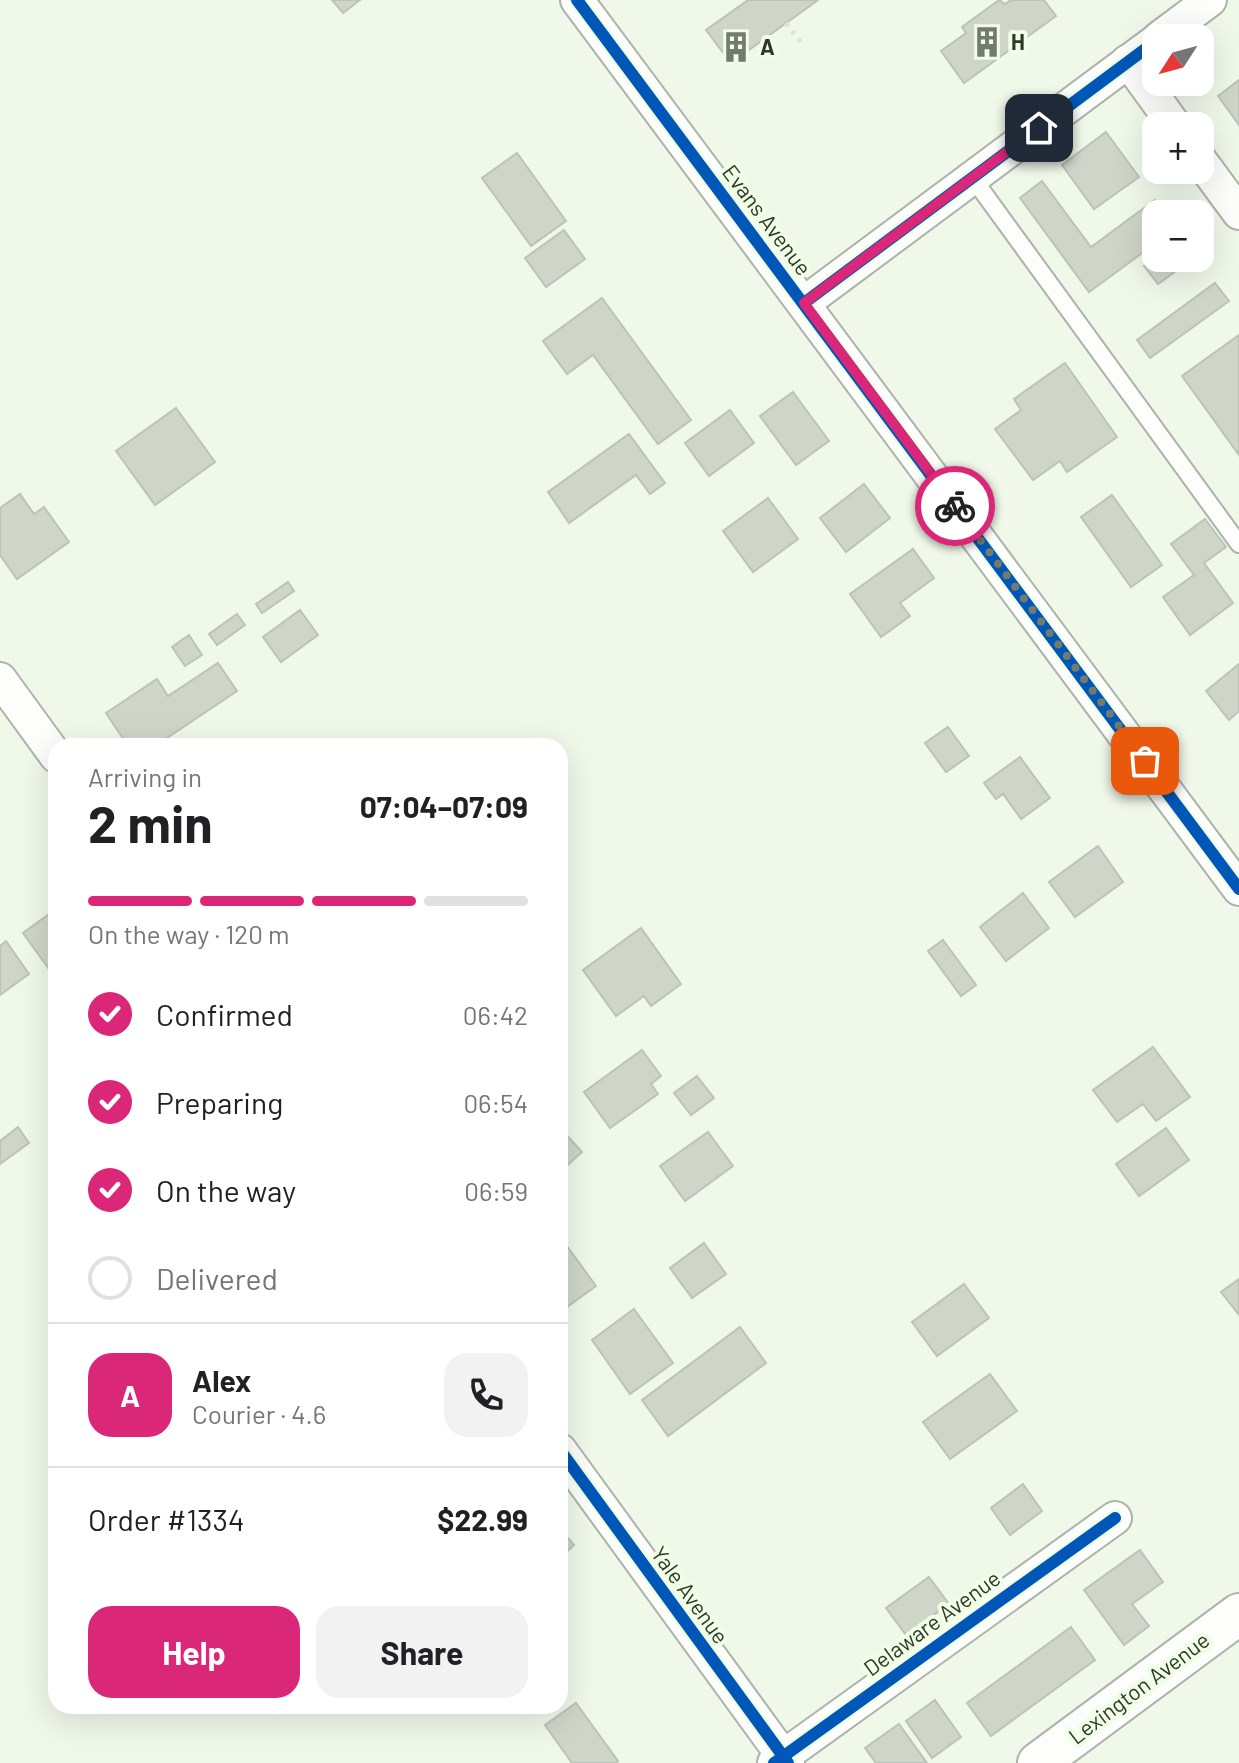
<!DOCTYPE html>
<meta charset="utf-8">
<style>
:root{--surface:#fff;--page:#f2f2f2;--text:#202124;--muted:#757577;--line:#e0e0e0;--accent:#db2777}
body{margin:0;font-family:Barlow,sans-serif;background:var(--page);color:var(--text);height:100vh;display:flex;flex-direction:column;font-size:30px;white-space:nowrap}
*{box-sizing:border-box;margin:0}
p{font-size:26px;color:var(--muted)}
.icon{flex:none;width:44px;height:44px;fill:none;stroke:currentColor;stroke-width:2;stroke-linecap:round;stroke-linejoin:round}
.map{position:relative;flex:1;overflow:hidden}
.details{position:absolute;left:48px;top:738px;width:520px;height:976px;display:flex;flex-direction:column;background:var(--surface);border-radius:24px;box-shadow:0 8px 32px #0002}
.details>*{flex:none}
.needle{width:52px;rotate:234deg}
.fabs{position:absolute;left:1142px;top:24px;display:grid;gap:16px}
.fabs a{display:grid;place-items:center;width:72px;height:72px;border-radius:16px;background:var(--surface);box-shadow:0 8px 32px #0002;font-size:40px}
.pin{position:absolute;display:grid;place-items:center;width:68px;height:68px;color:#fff;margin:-34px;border-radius:16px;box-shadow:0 4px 12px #0006}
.courier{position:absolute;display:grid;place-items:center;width:80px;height:80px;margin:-40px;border:6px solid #db2777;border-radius:50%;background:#fff;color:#222;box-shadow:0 2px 10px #0007}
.summary em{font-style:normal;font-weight:700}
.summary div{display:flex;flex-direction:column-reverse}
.summary{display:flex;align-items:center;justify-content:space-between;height:136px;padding:0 40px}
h1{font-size:52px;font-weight:700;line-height:60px}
.bar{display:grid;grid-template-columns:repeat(4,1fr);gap:12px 8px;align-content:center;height:96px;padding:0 40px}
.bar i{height:10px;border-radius:6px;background:var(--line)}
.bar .current{background:var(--accent)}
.bar p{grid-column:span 4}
.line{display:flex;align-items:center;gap:20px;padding:0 40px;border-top:2px solid var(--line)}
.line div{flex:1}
.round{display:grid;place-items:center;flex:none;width:84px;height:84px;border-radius:24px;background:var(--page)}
ol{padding:0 40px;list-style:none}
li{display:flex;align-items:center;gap:24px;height:88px}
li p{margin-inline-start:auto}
li .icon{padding:8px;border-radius:50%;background:var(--accent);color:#fff;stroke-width:4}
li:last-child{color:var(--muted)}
li i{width:44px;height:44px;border:4px solid var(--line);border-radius:50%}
.action{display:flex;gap:16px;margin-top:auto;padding:16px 40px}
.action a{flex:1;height:92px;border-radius:24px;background:var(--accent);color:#fff;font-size:32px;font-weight:700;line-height:92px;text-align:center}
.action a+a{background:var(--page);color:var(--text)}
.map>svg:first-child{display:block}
.building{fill:#cfd6c9;stroke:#bcc3b8;stroke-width:2}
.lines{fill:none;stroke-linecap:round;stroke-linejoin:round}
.service-casing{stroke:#acb3a8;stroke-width:20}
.minor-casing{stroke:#acb3a8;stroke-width:36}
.tertiary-casing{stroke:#acb3a8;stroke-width:44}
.path{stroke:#e0e2de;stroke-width:5;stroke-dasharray:4 6;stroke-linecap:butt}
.service{stroke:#fdfefc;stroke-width:16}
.minor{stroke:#fdfefc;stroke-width:32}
.tertiary{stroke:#fdfefc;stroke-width:40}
.cycleway-casing{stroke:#effee4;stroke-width:17}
.cycleway{stroke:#0057b8;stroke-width:12}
.done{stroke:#737a6e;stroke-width:8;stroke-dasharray:0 14.4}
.route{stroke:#db2777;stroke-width:10}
.labels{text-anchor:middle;stroke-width:8;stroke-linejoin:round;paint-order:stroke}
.poi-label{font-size:22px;font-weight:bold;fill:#30362c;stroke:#effee4;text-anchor:start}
.street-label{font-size:22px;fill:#30362c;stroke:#effee4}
</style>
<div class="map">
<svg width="1239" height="1763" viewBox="0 0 1239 1763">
<rect width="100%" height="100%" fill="#f0f8ea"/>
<g class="building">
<polygon points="332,0 360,0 343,13"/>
<polygon points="748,0 818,0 731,63 706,30"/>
<polygon points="999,0 1005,4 1011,0 1044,0 1056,16 964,83 941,51 966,33 962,27"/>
<polygon points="1239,80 1239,125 1218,96"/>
<polygon points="1106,132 1139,177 1094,209 1062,165"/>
<polygon points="517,153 566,221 531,246 482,178"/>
<polygon points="1042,181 1091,247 1155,200 1165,214 1156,214 1156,243 1089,292 1020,198"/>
<polygon points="564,230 585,259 546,287 525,258"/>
<polygon points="1156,257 1156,258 1194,258 1158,284 1144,266"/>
<polygon points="1215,283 1229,301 1150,358 1137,340"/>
<polygon points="602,298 691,420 658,444 593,355 567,374 543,341"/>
<polygon points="1239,335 1239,455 1182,376"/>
<polygon points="1065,363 1117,437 1067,472 1060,461 1033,480 995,429 1021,410 1014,399"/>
<polygon points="793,392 829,441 796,465 760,416"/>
<polygon points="176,408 215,462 155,505 116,451"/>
<polygon points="730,410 754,443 709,476 685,443"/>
<polygon points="629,434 665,483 650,494 636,475 569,523 548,492"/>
<polygon points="864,484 890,518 846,552 820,518"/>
<polygon points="20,494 34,514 44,507 69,542 17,579 0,555 0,508"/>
<polygon points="1112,495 1162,565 1131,587 1081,517"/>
<polygon points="768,498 798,539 753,572 723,531"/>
<polygon points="1205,519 1226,547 1204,563 1233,603 1190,635 1163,597 1194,575 1171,544"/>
<polygon points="913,549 934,578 900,603 910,616 881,637 850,594"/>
<polygon points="288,582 294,591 262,613 256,604"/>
<polygon points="300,610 318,635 281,662 263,637"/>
<polygon points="237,614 245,625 217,645 209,634"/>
<polygon points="189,635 202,655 185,666 172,647"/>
<polygon points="218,663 237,691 155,746 128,746 106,713 157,679 168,696"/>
<polygon points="1239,664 1239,711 1229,720 1206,691"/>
<polygon points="948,727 969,756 946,772 925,743"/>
<polygon points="1020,757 1050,798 1021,819 1003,794 996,799 984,783"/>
<polygon points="1098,846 1123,882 1075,917 1049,882"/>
<polygon points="1023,893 1049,928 1006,961 980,927"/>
<polygon points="56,909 56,975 54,976 23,933"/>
<polygon points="641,928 681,984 651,1006 644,996 616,1016 583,970"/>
<polygon points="943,940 976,985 961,996 928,951"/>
<polygon points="6,941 29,974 0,995 0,946"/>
<polygon points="1153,1047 1190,1097 1156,1121 1143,1104 1117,1122 1093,1090"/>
<polygon points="642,1050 661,1076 651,1084 658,1094 610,1128 584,1092"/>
<polygon points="697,1076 714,1098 691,1115 674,1093"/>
<polygon points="18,1127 29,1143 0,1164 0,1141"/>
<polygon points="560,1128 582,1152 560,1172"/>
<polygon points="1166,1128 1189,1160 1139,1196 1116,1164"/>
<polygon points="708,1132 733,1166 685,1201 660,1166"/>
<polygon points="564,1242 596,1286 560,1312 560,1245"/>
<polygon points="704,1243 726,1274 692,1298 670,1268"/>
<polygon points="1239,1279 1239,1315 1221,1292"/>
<polygon points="964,1284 989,1318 937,1356 912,1322"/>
<polygon points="634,1309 673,1363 630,1394 592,1340"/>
<polygon points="740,1327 766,1363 668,1436 642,1400"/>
<polygon points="990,1374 1017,1411 950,1459 923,1422"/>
<polygon points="1023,1484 1042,1511 1010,1535 991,1508"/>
<polygon points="560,1529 574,1545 560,1558"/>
<polygon points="1140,1550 1163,1582 1132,1604 1149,1626 1124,1645 1084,1590"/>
<polygon points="929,1577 949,1604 906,1635 886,1608"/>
<polygon points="1071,1627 1095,1660 991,1736 967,1703"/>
<polygon points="935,1700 961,1737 932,1758 906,1721"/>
<polygon points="576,1703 618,1761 616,1763 572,1763 545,1725"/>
<polygon points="899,1724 927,1763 876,1763 865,1748"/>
</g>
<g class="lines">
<defs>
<polyline id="service" points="972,177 1239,544"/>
<g id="minor">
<polyline points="577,0 1239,889"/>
<polyline points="1159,38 1210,0"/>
<polyline points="1128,61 1175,126"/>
<polyline points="1200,160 1239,213"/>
<polyline points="804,303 1156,41"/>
<polyline points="0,679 56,756"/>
<polyline points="560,1450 788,1763"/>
<polyline points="774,1763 1115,1518"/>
</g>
<polyline id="tertiary" points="1038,1763 1239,1614"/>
</defs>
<use href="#service" class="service-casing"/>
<use href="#minor" class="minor-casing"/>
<use href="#tertiary" class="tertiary-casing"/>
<polyline class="path" points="786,23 802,44"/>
<use href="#service" class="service"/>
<use href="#minor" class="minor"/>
<use href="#tertiary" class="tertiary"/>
<defs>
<g id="cycleway">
<polyline points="577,0 1239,889"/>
<polyline points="804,303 1156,41"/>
<polyline points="560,1450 788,1763"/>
<polyline points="774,1763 1115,1518"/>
</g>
</defs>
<use href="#cycleway" class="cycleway-casing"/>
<use href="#cycleway" class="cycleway"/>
</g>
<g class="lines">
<polyline class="done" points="955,506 1145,761"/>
<polyline class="route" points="955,506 804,303 1039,128"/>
</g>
<defs>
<symbol id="building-bare" viewBox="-9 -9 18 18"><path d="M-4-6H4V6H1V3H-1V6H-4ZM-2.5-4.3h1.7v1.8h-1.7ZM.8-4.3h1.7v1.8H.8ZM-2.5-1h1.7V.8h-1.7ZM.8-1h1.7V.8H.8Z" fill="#737a6e" stroke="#effee4" stroke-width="2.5" paint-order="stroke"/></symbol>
</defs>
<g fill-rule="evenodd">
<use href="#building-bare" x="965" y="20" width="44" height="44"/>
<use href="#building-bare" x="714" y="25" width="44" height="44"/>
</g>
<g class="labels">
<g class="poi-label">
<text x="1011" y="50">H</text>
<text x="760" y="55">A</text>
</g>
<g class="street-label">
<text transform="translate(767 220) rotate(53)" y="8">Evans Avenue</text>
<text transform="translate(690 1595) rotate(54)" y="8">Yale Avenue</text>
<text transform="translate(932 1623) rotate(-36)" y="8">Delaware Avenue</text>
<text transform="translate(1139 1688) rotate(-37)" y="8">Lexington Avenue</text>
</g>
</g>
</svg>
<div class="fabs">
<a><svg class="needle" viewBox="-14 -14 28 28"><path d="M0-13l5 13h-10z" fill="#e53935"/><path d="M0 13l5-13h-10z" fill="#757577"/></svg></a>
<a>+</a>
<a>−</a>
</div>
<div class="pin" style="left:1145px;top:761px;background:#ea580c"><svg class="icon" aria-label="bag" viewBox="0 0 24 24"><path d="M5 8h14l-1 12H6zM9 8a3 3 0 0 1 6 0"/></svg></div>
<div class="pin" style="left:1039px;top:128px;background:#1f2937"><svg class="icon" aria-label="home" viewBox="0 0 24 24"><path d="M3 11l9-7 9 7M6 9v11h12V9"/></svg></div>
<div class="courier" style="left:955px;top:506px"><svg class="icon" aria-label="bike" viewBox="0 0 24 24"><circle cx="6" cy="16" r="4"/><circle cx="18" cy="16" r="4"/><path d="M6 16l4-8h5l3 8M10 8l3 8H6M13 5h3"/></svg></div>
<section class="details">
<div class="summary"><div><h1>2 min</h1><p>Arriving in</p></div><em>07:04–07:09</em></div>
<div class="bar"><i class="current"></i><i class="current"></i><i class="current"></i><i></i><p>On the way · 120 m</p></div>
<ol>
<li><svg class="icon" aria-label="check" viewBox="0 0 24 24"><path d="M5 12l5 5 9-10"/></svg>Confirmed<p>06:42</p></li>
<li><svg class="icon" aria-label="check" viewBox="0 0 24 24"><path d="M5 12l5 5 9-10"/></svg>Preparing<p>06:54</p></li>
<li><svg class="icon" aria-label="check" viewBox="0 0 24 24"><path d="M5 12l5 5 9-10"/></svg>On the way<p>06:59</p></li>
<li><i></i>Delivered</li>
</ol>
<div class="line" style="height:144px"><b class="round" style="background:var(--accent);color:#fff">A</b><div><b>Alex</b><p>Courier · 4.6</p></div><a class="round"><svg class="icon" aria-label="phone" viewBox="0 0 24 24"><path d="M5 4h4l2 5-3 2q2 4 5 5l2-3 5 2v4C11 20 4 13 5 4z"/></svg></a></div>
<div class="line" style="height:104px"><div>Order #1334</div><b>$22.99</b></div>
<div class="action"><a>Help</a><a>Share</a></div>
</section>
</div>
